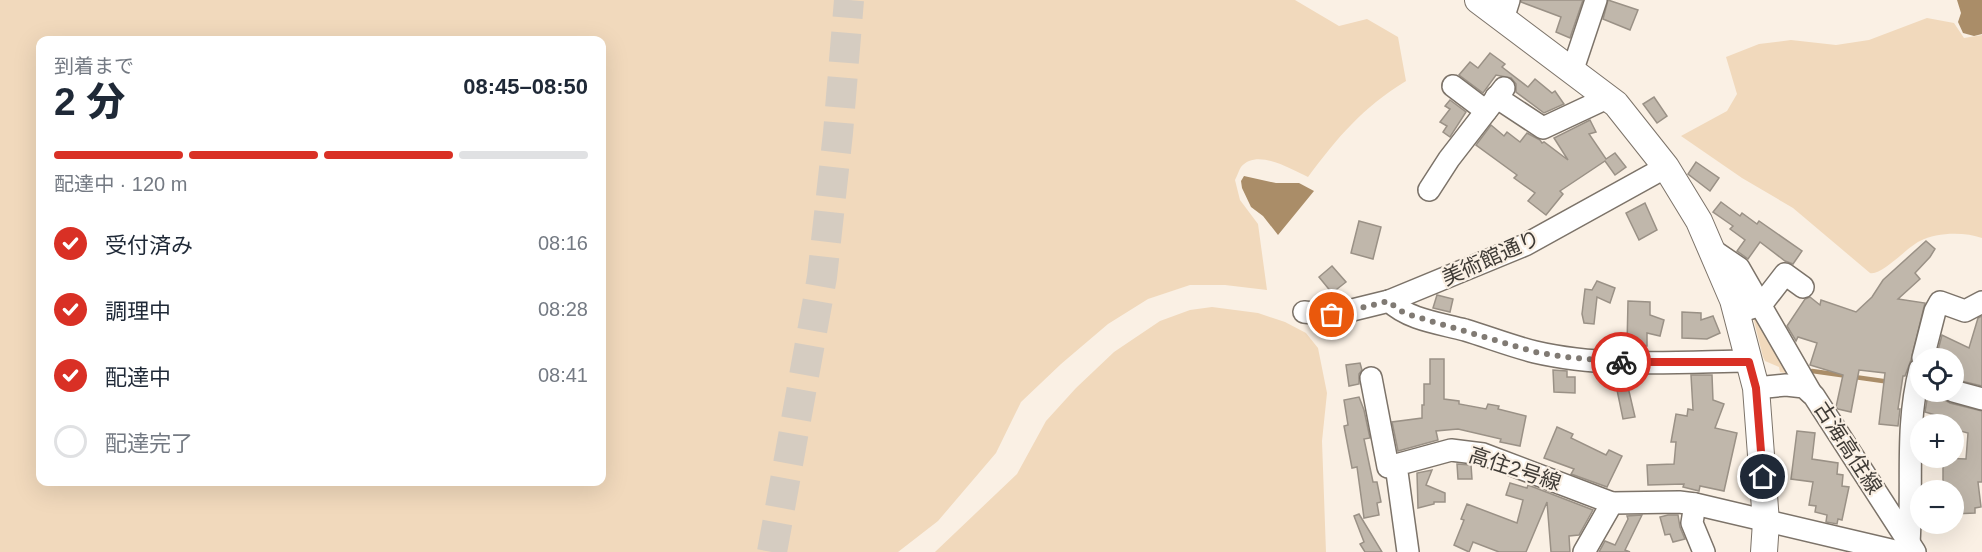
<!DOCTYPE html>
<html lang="ja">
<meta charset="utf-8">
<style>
:root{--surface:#fff;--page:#f2f2f3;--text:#1f2937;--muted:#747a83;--line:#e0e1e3;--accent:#d93025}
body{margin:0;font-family:Arial,"Noto Sans JP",sans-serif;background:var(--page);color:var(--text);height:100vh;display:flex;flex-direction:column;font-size:22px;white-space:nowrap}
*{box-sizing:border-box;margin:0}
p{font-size:20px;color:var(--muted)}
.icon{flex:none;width:33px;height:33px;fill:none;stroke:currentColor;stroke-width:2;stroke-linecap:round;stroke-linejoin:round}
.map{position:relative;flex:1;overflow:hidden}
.sheet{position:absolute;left:36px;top:36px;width:570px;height:450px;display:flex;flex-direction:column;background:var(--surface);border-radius:12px;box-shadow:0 6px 24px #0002}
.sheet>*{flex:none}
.tools{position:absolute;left:1910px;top:348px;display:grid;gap:12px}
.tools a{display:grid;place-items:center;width:54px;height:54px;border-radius:50%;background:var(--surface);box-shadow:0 6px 24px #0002;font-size:30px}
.pin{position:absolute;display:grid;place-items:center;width:51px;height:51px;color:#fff;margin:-26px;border:3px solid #fff;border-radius:50%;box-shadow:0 2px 6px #0007}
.courier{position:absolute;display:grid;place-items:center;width:60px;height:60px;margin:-30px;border:4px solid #d93025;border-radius:50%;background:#fff;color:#222;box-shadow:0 2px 8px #0007}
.head em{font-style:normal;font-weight:800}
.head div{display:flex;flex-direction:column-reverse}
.head{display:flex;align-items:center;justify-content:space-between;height:102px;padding:0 18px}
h1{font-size:39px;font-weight:800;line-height:45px}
.bar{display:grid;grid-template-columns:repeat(4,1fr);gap:9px 6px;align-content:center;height:72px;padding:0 18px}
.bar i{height:8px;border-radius:4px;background:var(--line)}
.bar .selected{background:var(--accent)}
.bar p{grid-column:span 4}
ol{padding:0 18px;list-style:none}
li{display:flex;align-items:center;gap:18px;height:66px}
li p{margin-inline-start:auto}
li .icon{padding:6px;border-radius:50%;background:var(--accent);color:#fff;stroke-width:4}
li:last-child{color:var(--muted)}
li i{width:33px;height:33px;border:3px solid var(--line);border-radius:50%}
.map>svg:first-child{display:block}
.green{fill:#f1d9bc;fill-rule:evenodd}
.water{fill:#aa8d68}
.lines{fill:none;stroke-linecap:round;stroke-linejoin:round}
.stream{stroke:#aa8d68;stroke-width:4.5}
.building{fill:#c0b7ab;stroke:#9a9186;stroke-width:1.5}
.highway-tunnel{stroke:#d5ccc1;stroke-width:30;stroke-dasharray:30 15;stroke-linecap:butt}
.minor-casing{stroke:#7c7369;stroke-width:24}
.major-casing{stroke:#7c7369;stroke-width:28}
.minor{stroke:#fff;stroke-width:21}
.major{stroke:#fff;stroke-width:26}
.done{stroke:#807a73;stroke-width:6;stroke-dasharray:0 10.8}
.route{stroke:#d93025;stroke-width:8}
.labels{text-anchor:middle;stroke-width:4.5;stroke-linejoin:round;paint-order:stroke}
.street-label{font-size:21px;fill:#3f3b36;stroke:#faf0e4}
</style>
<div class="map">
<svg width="1982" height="552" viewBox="0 0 1982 552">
<rect width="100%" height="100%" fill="#faf0e4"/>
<g class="green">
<path d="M0 0H1295L1339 26 1367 19 1398 37 1406 81C1363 107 1337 138 1308 177 1290 169 1257 148 1241 167 1239 170 1237 176 1235 180L1240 200 1258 224 1267 290 1225 285H1190L1148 299 1108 324 1061 364 1021 402 996 453 938 521 898 552H0ZM40 40H602V482H40Z"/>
<path d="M1927 18 1954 23 1964 38 1982 35V238C1965 232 1937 232 1920 241 1907 247 1882 276 1870 273L1793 208 1742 178 1681 136 1727 111 1737 94 1726 57 1759 44 1791 40 1836 45 1869 40Z"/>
<polygon points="1212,307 1258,313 1285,322 1306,333 1318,348 1327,393 1322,441 1326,552 935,552 1017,474 1046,421 1076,388 1114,352 1160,321 1190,310"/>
<polygon points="1758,311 1788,368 1785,373 1780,372 1779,367 1765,361 1763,357 1752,313"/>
</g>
<g class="water">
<polygon points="1957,0 1982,0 1982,34 1974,36 1963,33 1958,22 1961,13"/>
<polygon points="1244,176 1276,183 1299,183 1314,191 1278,235 1263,216 1251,207 1242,188 1241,181"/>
</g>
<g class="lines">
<polyline class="stream" points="1812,371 1890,382"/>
</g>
<g class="building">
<polygon points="1521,0 1583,0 1570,38 1556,32 1561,17 1521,2"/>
<polygon points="1608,0 1638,10 1630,30 1603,19"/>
<polygon points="1490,53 1505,64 1502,67 1528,87 1535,79 1552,93 1555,91 1564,104 1544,113 1516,92 1516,84 1511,78 1496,75 1483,93 1459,75 1470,62 1478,68"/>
<polygon points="1654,97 1667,116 1657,123 1643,104"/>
<polygon points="1450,100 1466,112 1450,137 1443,132 1447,126 1440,122 1450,109 1445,106"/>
<polygon points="1590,120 1596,132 1589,134 1606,159 1615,153 1626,167 1615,175 1605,161 1560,191 1563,194 1546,215 1528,201 1535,193 1514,178 1517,175 1476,145 1491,125 1504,136 1507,132 1520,142 1527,133 1540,140 1542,143 1544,142 1568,160 1554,138"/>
<polygon points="1696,162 1719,178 1710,191 1688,174"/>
<polygon points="1721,202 1740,216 1742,213 1757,224 1759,221 1802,251 1793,264 1785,261 1760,242 1748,259 1737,251 1745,240 1730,229 1733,226 1713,212"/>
<polygon points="1645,203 1657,230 1639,240 1626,213"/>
<polygon points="1359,221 1381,227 1373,259 1351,253"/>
<polygon points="1926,241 1935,249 1930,257 1915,273 1920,279 1898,299 1925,303 1911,360 1905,376 1903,376 1898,409 1900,409 1898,426 1879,424 1885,373 1859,370 1851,412 1838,409 1836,407 1843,375 1810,365 1817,343 1798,337 1796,341 1787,326 1805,299 1810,297 1820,305 1821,300 1856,312 1872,297 1883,280"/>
<polygon points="1332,266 1346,282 1332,293 1319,277"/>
<polygon points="1597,281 1615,288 1610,303 1597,297 1594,324 1584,323 1582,314 1585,289 1592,290"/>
<polygon points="1437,295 1453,299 1450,312 1433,308"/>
<polygon points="1628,301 1650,302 1650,315 1664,320 1660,336 1647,333 1647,346 1627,346"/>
<polygon points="1682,312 1701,313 1701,320 1713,316 1720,333 1707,339 1682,338"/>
<polygon points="1982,316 1982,386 1953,379 1953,358 1936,358 1942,335 1969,348 1978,318"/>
<polygon points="1430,359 1444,359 1444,399 1459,401 1459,404 1486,409 1488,404 1499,406 1498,409 1526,416 1520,446 1500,442 1501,439 1458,429 1436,431 1438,440 1398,451 1392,422 1422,418 1422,405 1424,405 1424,384 1430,384"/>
<polygon points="1360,363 1362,370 1359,374 1359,384 1349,386 1346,365"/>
<polygon points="1553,370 1567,371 1567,377 1575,377 1575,393 1554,392"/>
<polygon points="1691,375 1712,375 1713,400 1724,404 1715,428 1737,433 1724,491 1700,486 1699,491 1683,487 1684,484 1648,485 1647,465 1674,464 1676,442 1671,442 1676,414 1687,416 1688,409 1693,410"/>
<polygon points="1628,387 1635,417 1623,419 1617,390"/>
<polygon points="1928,394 1943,399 1950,403 1982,411 1982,482 1978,482 1981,507 1975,508 1975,513 1953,514 1953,490 1943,488 1943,458 1966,459 1968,433 1953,429 1953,424 1947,424 1949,419 1925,412"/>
<polygon points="1359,397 1364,410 1370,438 1364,439 1373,482 1377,482 1381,502 1377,503 1379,515 1364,518 1357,467 1352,468 1344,426 1348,425 1344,400"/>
<polygon points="1557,427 1573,434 1571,438 1606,455 1609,450 1622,456 1607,487 1571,474 1574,469 1544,458"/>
<polygon points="1797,431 1815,433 1812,459 1838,463 1837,474 1843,475 1842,486 1849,487 1842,520 1838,519 1837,524 1826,522 1827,515 1815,512 1816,506 1809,505 1813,482 1791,479"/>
<polygon points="1457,464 1471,465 1472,479 1458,479"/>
<polygon points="1432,470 1426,485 1445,493 1445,502 1434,502 1434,504 1418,508 1417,473"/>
<polygon points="1510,483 1527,488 1528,485 1593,510 1579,535 1569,536 1570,552 1551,552 1547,502 1526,552 1499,552 1473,542 1469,552 1454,545 1464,520 1461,519 1467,504 1517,523 1523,500 1506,495"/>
<polygon points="1359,514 1382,552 1365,552 1360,544 1364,542 1354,516"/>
<polygon points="1642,515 1625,550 1630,552 1599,552 1605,541 1615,545 1628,519 1627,516"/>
<polygon points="1668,515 1678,515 1680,527 1685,539 1673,542 1670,534 1665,535 1660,517"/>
</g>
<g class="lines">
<polyline class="highway-tunnel" points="772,552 822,277 838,133 849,0"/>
<defs>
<g id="minor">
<polyline points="1503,19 1509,0"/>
<polyline points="1572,72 1596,0"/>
<polyline points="1453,86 1486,111"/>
<polyline points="1496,97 1543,128 1607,98"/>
<polyline points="1429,190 1449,159 1504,88"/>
<polyline points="1711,249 1739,268 1811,393"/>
<path d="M1389 301C1409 320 1439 323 1465 330 1488 337 1511 346 1535 352 1603 368 1680 362 1749 361"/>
<polyline points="1748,309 1761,305 1785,274 1803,287"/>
<polyline points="1304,312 1332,315 1389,301 1525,245 1666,167"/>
<polyline points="1923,358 1935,311 1940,302 1965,311 1982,302"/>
<polyline points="1371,378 1388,467 1396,465"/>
<polyline points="1756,388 1786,385 1804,387 1814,396 1915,552"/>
<polyline points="1953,391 1982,399"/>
<polyline points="1695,504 1692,523 1704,552"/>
<path d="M1909 543C1913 485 1905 426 1920 369"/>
<polyline points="1408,552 1396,465 1451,450 1483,454 1612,503 1679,502 1695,504 1899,552"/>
<polyline points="1584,552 1612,503"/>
</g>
<polyline id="major" points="1478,0 1616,104 1666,167 1699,221 1733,300 1756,388 1766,522 1764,552"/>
</defs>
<use href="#minor" class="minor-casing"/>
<use href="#major" class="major-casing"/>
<use href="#minor" class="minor"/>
<use href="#major" class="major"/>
</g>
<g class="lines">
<polyline class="done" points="1332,315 1389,301 1397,309 1407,314 1535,352 1566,357 1621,362"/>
<polyline class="route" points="1621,362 1749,362 1756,388 1763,477"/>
</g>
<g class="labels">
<g class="street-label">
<text transform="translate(1491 258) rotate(-24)" y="7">美術館通り</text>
<text transform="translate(1848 448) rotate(57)" y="7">古海高住線</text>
<text transform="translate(1515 469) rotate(18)" y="7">高住2号線</text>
</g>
</g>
</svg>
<div class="tools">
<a><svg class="icon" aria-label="locate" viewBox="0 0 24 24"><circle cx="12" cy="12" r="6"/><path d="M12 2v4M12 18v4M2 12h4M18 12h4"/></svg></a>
<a>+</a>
<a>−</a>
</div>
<div class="pin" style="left:1332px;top:315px;background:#ea580c"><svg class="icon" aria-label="bag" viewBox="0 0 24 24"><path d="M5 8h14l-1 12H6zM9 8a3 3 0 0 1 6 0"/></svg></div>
<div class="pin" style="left:1763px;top:477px;background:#1f2937"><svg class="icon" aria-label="home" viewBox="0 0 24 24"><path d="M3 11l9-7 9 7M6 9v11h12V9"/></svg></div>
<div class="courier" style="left:1621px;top:362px"><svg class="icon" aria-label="bike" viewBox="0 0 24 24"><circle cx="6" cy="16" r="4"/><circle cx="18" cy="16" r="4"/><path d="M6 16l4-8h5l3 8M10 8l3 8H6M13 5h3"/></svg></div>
<section class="sheet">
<div class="head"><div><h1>2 分</h1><p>到着まで</p></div><em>08:45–08:50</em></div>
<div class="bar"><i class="selected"></i><i class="selected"></i><i class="selected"></i><i></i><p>配達中 · 120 m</p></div>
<ol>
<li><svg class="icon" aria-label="check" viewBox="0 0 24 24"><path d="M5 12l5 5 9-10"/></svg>受付済み<p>08:16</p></li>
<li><svg class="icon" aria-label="check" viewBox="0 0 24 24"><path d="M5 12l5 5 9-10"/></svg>調理中<p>08:28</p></li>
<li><svg class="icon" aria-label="check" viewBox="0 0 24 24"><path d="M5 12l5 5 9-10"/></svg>配達中<p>08:41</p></li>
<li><i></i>配達完了</li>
</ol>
</section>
</div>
